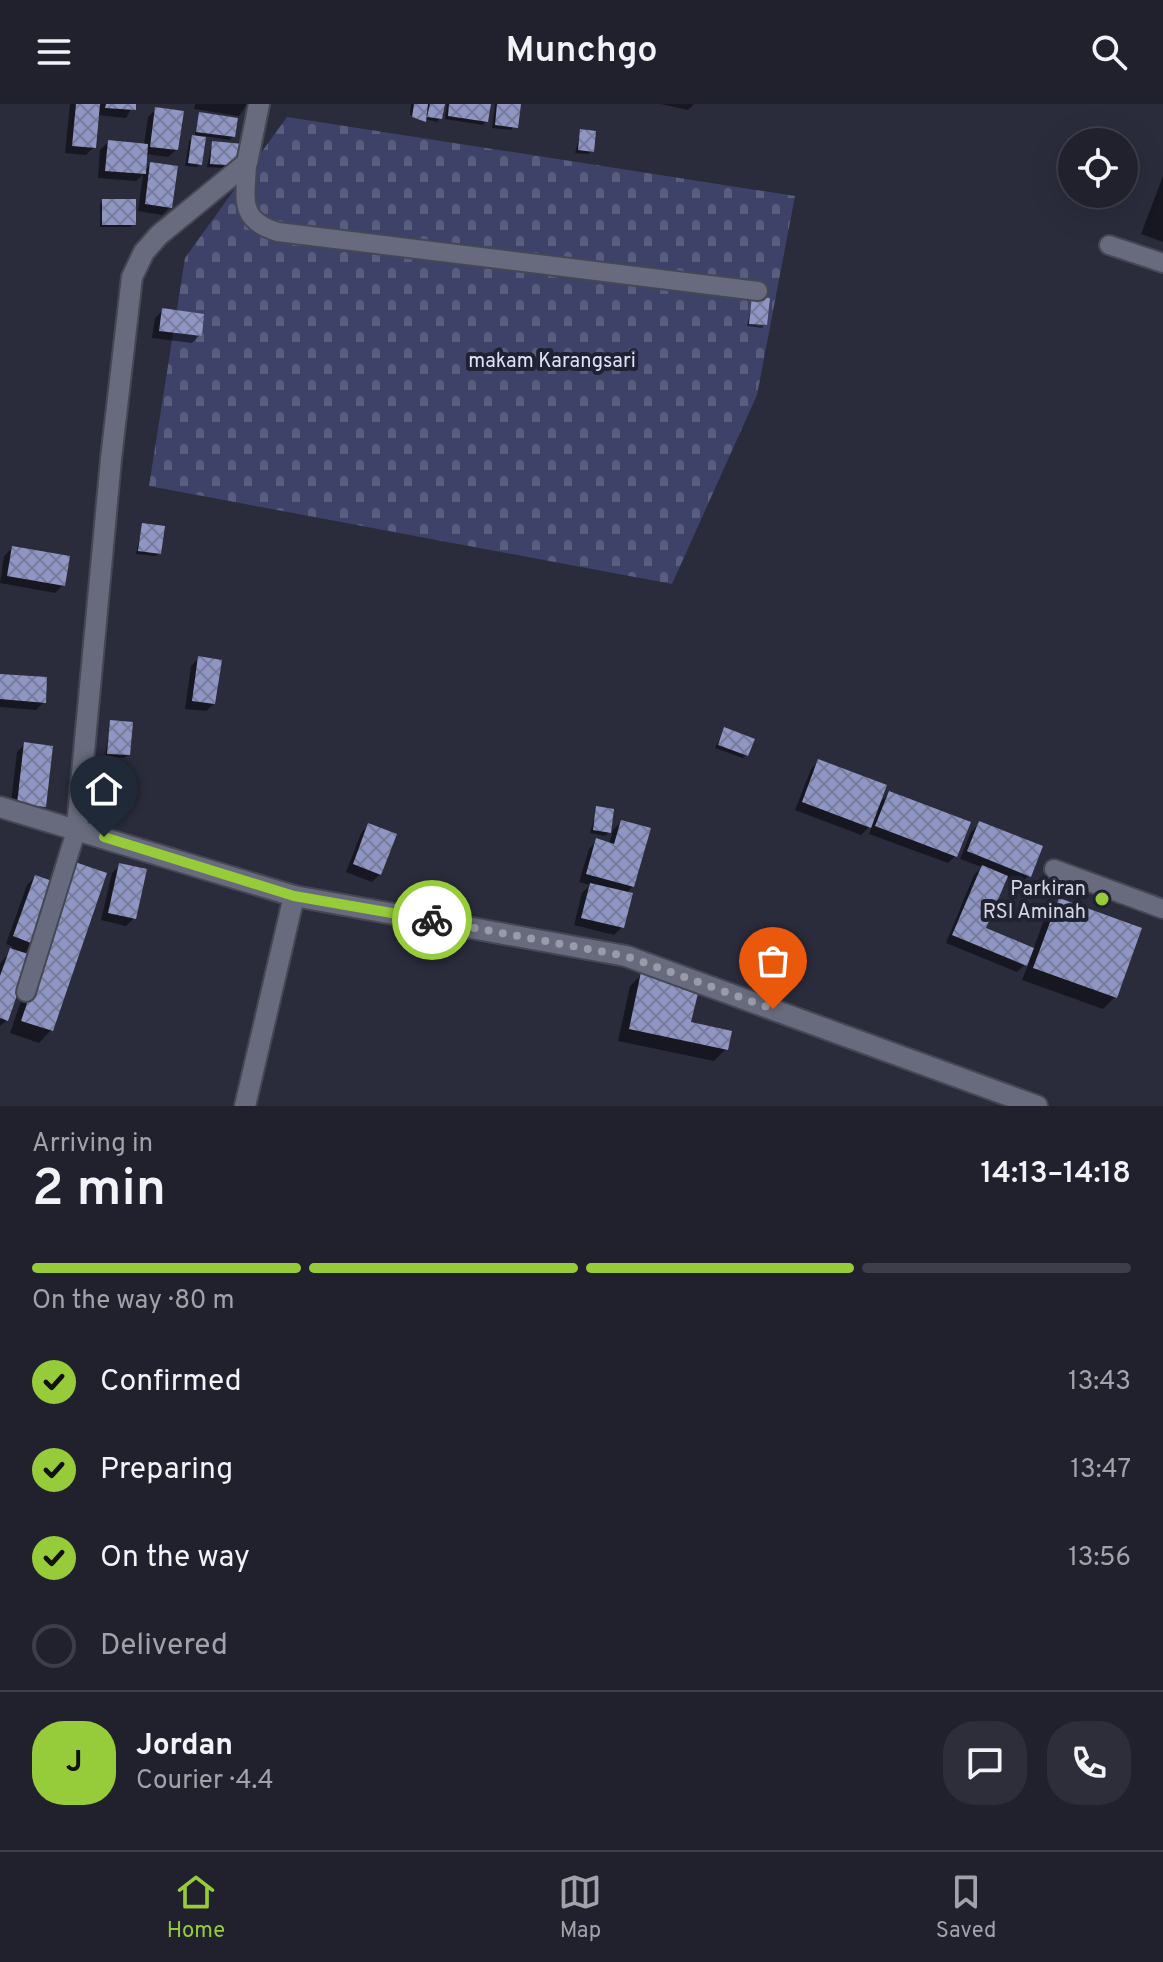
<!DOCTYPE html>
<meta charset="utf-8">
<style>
:root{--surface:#20212d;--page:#2d2e39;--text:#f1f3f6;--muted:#a2a3aa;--line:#3d3e49;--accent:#96cc3a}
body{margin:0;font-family:Overpass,sans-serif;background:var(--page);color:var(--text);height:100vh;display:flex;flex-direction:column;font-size:30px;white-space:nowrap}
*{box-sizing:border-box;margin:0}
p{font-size:26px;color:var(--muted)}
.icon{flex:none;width:44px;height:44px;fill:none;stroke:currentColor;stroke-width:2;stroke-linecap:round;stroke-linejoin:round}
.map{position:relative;height:1002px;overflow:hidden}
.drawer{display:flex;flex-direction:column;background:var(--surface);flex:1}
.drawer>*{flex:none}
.buttons{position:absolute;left:1058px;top:24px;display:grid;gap:16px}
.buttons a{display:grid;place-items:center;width:80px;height:80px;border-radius:50%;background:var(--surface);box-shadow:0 8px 32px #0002,0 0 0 2px var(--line);font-size:40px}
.pin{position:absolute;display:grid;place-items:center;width:68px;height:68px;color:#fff;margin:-82px -34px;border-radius:50% 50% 50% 0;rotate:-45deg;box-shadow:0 0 8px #0007}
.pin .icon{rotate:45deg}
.courier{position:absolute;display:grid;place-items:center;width:80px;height:80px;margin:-40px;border:6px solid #96cc3a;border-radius:50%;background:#fff;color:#222;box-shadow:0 2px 10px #0007}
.summary em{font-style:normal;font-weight:600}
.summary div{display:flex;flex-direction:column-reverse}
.summary{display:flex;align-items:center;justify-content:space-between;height:136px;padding:0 32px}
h1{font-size:52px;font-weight:600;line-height:60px}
.bar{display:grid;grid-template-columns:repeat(4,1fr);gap:12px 8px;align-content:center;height:96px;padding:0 32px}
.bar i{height:10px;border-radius:6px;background:var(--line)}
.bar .active{background:var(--accent)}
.bar p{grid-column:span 4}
.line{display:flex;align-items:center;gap:20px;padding:0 32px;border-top:2px solid var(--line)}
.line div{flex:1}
.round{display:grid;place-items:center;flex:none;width:84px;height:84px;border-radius:32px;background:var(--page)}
ol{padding:0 32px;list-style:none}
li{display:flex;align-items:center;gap:24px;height:88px}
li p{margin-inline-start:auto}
li .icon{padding:8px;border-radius:50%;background:var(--accent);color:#111;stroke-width:4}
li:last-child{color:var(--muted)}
li i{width:44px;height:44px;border:4px solid var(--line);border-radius:50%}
header{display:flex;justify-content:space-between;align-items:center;height:104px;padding:0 32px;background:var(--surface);font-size:36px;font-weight:600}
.menu{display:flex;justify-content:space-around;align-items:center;height:112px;border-top:2px solid var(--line);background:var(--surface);font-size:22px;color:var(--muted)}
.menu a{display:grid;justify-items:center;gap:4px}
.menu .active{color:var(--accent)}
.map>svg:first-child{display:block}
.cemetery{fill:url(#cemetery-stones)}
.shadow{fill:#0007}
.building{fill:url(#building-cross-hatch)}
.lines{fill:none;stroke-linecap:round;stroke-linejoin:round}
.lane-casing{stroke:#454755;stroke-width:22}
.street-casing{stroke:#454755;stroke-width:24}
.lane{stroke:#686b7d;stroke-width:18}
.street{stroke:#686b7d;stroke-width:20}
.done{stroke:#999ba8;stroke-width:8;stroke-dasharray:0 14.4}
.route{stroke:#96cc3a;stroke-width:10}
.poi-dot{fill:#96cc3a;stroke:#202232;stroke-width:3}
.labels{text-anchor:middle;stroke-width:8;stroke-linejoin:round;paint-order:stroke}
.park-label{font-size:20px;fill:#dee2ff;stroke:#202232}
.poi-label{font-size:20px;fill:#d5d7e2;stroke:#202232;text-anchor:end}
</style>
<header><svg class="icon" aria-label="menu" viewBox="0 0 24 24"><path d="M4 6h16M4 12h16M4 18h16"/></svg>Munchgo<svg class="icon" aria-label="search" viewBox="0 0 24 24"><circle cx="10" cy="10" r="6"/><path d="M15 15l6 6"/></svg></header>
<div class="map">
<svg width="1163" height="1002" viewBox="0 0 1163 1002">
<defs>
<pattern id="cemetery-stones" width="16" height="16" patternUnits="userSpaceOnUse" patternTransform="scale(2)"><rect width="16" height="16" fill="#3e4269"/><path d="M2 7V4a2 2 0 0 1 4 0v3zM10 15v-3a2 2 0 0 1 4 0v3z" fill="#595d7e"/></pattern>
<pattern id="building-cross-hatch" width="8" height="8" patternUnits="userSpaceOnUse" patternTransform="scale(2)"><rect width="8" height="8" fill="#8f96c3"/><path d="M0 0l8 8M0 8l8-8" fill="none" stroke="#777c9d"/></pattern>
</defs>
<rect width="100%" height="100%" fill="#2a2c3c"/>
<polygon class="cemetery" points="287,13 795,92 757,291 672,480 149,382 185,154"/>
<g class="shadow">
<polygon points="70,0 134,0 126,14 97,11 94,43 86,51 65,49"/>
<polygon points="195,0 247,0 239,12 194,5"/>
<polygon points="411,0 443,0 440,14 437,18 410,11"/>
<polygon points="447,0 489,0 486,17 483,21 445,15"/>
<polygon points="495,0 519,0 512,26 492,24"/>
<polygon points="661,0 694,0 688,6"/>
<polygon points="156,5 176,46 168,53 146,50 144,67 151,60 170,103 162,111 138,107 143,71 136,77 98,74 100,46 108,38 144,41 148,13"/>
<polygon points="200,10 233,32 230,36 204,32 200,60 197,63 185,62 189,37 194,34"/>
<polygon points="581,28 592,47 588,50 575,49"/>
<polygon points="212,39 237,65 207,63"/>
<polygon points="1163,72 1163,138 1141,130"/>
<polygon points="103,97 134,120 130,123 100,123 100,100"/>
<polygon points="753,194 765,220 762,224 747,222"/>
<polygon points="163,206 200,231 192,239 152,234 155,214"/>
<polygon points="143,421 159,449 156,452 136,450"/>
<polygon points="12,444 63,481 55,489 0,479 4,452"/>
<polygon points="199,554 214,600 206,607 185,605 191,562"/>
<polygon points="0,572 44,598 36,606 0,603"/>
<polygon points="111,618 128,651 124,654 105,652"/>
<polygon points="724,626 746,651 743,654 715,644"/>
<polygon points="25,640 44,702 36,710 10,707 17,648"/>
<polygon points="819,657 877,701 889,690 956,751 948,759 869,730 873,719 861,731 795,706 811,665"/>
<polygon points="597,705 609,728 605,732 590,729"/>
<polygon points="621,718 633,782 626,790 622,823 614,831 574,821 582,789 590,781 579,778 589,745 597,737 609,740 613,726"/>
<polygon points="979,720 1029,771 1021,779 1006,773 984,825 1033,846 1047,808 1059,796 1115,893 1103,905 1022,876 1030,856 1017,868 946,839 974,771 982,763 960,755 971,728"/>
<polygon points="369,721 380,770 372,778 346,768 361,729"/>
<polygon points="120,761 134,814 126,822 101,816 112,769"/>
<polygon points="35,773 34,840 23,850 7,916 0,922 0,860 13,843 6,840 27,781"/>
<polygon points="64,773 51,926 39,939 10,929"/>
<polygon points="642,870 689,919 726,945 714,957 618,937 630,882"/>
</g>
<g class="building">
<polygon points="76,0 100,0 96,44 72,42"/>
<polygon points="106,0 136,0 136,6 105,4"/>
<polygon points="414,0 428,0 426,18 412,13"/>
<polygon points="430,0 445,0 442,15 427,13"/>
<polygon points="449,0 491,0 488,18 448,12"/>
<polygon points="497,0 521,0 518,24 495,21"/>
<polygon points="155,3 184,7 178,46 150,43"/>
<polygon points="199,8 238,14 235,33 196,28"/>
<polygon points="580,25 596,27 594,48 578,46"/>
<polygon points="192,31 206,33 202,61 188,59"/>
<polygon points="108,36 148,40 146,70 105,67"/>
<polygon points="212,37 243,40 242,62 210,60"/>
<polygon points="150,58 178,62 172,104 145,100"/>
<rect x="102" y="95" width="34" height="26"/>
<polygon points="752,192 770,194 767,221 749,220"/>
<polygon points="162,204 204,210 202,232 159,227"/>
<polygon points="142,419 165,422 161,450 138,447"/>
<polygon points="12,442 70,452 65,482 7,472"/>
<polygon points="198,552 222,556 215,600 192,597"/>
<polygon points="0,570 47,573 46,599 0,595"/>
<polygon points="110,616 133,618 130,651 107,650"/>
<polygon points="724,623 755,635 748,652 718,641"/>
<polygon points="24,638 53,642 46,703 17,700"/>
<polygon points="818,655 887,681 871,724 802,698"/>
<polygon points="889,687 971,718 957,753 875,722"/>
<polygon points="596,702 614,705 611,729 593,726"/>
<polygon points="621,716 651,724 634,783 586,770 596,734 614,740"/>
<polygon points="979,717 1043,742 1031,773 967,747"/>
<polygon points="368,719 397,730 381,771 353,760"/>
<polygon points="75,758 107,769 53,927 21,917"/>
<polygon points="119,759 147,765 136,815 108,809"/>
<polygon points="982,761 1008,772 986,824 1034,844 1027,862 952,831"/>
<polygon points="35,771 58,779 36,841 13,832"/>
<polygon points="590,779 633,789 624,824 581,814"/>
<polygon points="1059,794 1142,824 1117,894 1033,864"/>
<polygon points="10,844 31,851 8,917 0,914 0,872"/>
<polygon points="641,868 700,881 691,918 732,927 728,946 629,925"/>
</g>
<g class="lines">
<defs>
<g id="lane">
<path d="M247 59C246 94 237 116 278 128L758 187"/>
<polyline points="1109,141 1163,159"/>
<polyline points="1054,765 1163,805"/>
<polyline points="26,888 77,724"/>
</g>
<g id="street">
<polyline points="0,703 294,792 626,852 1037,1002"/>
<polyline points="77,724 111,355 132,173 144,148 159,131 247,59 259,0"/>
<polyline points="245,1002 294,792"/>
</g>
</defs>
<use href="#lane" class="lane-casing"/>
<use href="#street" class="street-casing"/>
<use href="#lane" class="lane"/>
<use href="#street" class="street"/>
</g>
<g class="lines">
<polyline class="done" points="432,816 626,852 773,905"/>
<polyline class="route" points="104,733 294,792 432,816"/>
</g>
<circle class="poi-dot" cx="1102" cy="795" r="8"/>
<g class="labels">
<g class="park-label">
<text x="552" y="263">makam Karangsari</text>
</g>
<g class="poi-label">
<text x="1086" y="791">Parkiran<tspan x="1086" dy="23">RSI Aminah</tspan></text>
</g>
</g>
</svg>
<div class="buttons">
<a><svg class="icon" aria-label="locate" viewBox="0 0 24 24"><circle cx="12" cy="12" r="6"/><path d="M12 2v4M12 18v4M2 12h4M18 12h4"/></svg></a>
</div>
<div class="pin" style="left:773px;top:905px;background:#ea580c"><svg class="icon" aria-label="bag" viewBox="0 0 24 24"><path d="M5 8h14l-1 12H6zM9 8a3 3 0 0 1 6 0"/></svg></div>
<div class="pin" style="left:104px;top:733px;background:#1f2937"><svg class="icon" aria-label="home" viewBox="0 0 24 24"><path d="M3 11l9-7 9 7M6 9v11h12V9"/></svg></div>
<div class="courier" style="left:432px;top:816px"><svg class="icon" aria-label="bike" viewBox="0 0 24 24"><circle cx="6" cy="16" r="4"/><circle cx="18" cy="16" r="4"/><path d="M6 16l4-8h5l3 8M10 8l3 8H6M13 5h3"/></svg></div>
</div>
<section class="drawer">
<div class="summary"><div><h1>2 min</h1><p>Arriving in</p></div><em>14:13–14:18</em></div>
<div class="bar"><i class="active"></i><i class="active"></i><i class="active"></i><i></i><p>On the way · 80 m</p></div>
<ol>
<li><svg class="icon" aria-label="check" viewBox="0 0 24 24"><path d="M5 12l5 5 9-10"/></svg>Confirmed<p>13:43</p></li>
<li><svg class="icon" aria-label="check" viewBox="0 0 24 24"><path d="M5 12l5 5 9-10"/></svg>Preparing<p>13:47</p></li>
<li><svg class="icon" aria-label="check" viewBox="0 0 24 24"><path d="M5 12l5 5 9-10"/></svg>On the way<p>13:56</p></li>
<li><i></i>Delivered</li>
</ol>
<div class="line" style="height:144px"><b class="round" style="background:var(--accent);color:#111">J</b><div><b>Jordan</b><p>Courier · 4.4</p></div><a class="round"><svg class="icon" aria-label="chat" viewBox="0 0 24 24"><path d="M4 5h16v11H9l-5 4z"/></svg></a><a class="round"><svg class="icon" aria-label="phone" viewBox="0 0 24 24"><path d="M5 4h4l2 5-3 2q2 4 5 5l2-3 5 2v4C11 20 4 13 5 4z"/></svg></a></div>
</section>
<nav class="menu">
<a class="active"><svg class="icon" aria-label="home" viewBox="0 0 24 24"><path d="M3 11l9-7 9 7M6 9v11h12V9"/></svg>Home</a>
<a><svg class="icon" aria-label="map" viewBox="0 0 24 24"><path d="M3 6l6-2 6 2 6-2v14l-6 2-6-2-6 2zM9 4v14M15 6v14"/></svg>Map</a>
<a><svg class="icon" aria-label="saved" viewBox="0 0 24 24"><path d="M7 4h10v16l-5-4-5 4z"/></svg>Saved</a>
</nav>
